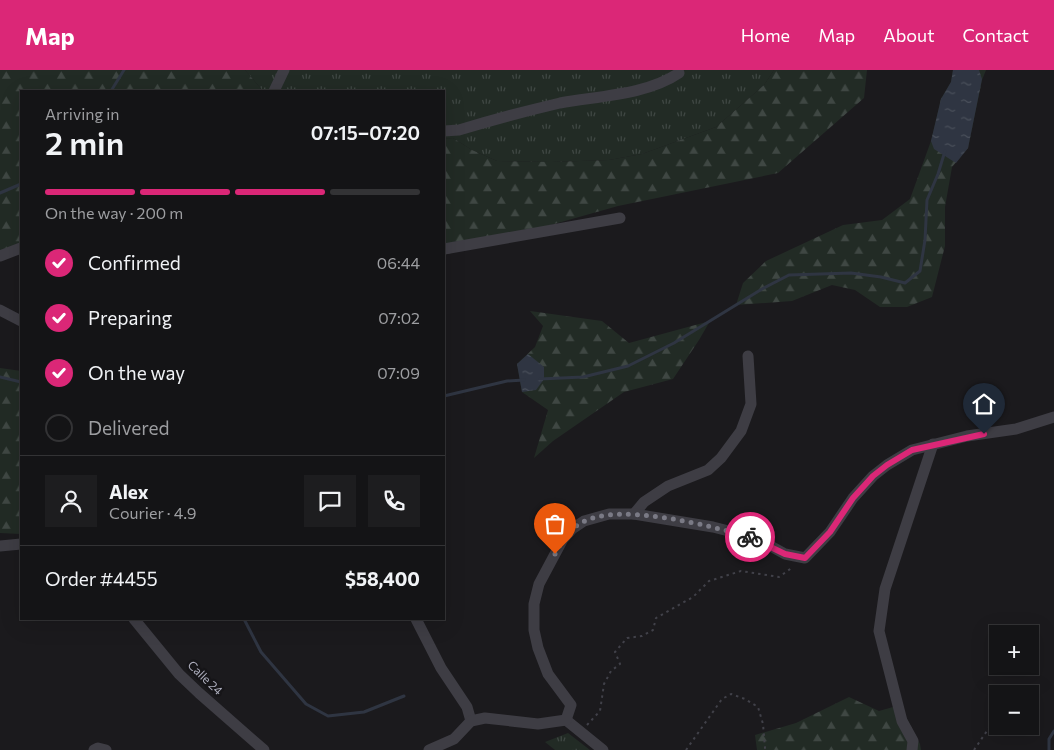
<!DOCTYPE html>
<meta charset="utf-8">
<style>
:root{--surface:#141416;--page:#1d1d1f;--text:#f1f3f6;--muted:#9d9ea1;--line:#333335;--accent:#db2777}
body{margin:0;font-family:Commissioner,sans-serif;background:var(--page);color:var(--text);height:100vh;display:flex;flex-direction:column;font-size:19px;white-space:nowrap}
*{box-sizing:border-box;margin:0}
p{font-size:16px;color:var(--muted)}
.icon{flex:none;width:28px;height:28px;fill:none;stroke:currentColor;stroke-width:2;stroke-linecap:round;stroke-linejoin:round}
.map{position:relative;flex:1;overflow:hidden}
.sheet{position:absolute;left:20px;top:20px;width:425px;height:530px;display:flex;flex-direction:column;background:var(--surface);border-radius:0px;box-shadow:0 5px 20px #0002,0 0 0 1px var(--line)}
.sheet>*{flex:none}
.fabs{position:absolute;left:989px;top:555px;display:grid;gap:10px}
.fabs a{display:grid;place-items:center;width:50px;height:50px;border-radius:0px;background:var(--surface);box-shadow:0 5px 20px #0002,0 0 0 1px var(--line);font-size:25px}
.pin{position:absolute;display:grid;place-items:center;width:42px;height:42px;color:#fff;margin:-51px -21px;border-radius:50% 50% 50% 0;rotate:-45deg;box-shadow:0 0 5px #0007}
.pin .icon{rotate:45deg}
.courier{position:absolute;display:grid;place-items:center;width:50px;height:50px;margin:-25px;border:4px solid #db2777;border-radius:50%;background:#fff;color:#222;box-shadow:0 1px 6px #0007}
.overview em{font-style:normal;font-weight:600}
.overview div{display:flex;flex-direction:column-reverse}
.overview{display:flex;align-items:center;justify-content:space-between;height:85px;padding:0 25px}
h1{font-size:32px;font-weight:600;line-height:38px}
.bar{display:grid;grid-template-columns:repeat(4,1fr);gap:8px 5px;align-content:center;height:60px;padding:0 25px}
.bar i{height:6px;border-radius:4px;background:var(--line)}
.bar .on{background:var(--accent)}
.bar p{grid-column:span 4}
.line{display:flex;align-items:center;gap:12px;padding:0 25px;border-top:1px solid var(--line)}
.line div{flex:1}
.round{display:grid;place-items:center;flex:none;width:52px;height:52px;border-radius:0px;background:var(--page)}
ol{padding:0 25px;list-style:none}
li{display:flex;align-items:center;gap:15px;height:55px}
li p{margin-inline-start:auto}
li .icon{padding:5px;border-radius:50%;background:var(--accent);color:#fff;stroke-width:4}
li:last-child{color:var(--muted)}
li i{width:28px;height:28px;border:2px solid var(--line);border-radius:50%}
header{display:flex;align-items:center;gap:30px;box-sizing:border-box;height:70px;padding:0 25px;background:var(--accent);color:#fff}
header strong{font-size:24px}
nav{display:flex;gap:28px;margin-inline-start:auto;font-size:18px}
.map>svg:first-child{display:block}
.grass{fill:url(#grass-tufts)}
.forest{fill:url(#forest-firs)}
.water{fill:url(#water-ripples)}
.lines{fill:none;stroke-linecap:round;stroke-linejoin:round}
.stream{stroke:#2f3542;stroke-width:3}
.path{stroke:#414149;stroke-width:2;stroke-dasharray:2.5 4;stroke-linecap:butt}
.minor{stroke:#3e3d44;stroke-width:11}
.done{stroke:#7a7a85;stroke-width:5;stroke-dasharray:0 9}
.route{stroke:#db2777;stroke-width:6}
.labels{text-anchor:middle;stroke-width:5;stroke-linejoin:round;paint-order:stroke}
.street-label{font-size:12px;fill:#adaebd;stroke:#161518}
</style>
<header>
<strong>Map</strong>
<nav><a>Home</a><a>Map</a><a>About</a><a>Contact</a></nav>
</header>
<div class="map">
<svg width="1054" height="680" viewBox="0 0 1054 680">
<defs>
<pattern id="grass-tufts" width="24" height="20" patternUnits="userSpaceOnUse" patternTransform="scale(1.25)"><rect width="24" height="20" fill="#222b25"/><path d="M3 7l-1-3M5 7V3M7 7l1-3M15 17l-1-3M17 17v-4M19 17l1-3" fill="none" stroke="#3f4743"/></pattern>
<pattern id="forest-firs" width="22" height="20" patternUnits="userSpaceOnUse" patternTransform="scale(1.25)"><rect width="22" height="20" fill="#222b25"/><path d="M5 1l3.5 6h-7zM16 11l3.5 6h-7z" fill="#3f4743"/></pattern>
<pattern id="water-ripples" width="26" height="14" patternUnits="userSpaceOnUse" patternTransform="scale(1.25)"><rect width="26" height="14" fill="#2f3542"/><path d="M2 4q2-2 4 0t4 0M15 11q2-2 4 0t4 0" fill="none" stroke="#4a505b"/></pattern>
</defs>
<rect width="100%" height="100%" fill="#1b1a1d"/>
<g class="grass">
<polygon points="245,0 774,0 764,15 716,57 642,84 609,90 551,92 497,91 472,80 453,68 444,69 444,21 263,21"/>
<polygon points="568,663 590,680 555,680 545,672"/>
</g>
<g class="forest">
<polygon points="0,0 245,0 263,21 21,21 21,178 0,186"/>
<polygon points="774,0 867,0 864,28 778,103 618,136 444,185 444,69 453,68 472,80 497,91 551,92 609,90 642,84 716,57 764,15"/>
<polygon points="953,0 986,0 982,10 968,78 952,97 945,137 945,176 932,227 907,237 880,237 855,220 832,215 792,231 736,235 743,213 766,191 843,155 882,150 910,129 931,71 941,29 951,12"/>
<polygon points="530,241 602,251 629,273 710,251 699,270 673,309 624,322 553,371 534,388 548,340 522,322 517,294 535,277 543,256"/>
<polygon points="0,298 21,301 21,464 0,463"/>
<polygon points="849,627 879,641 900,635 920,674 921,680 757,680 755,665 796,653"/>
</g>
<g class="water">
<polygon points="953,0 979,0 982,9 968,78 956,93 934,79 931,71 941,29 951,12"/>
<polygon points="528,284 544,297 544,309 536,320 522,322 517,294"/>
</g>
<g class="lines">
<g class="stream">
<polyline points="111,21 124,0"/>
<polyline points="0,123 21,114"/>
<polyline points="0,307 21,312"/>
<polyline points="540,309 583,307 628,296 674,273 762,219 789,205 851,203 881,207 905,213 920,201 925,170 927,130 938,104 945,81"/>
<polyline points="444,326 507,311 524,310"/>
<polyline points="244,549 261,582 306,634 328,646 364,642 404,626"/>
<polyline points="1049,680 1049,669 1054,661"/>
</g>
<g class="path">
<polyline points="587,655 600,641 604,614 611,601 620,594 615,582 627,568 642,566 653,560 656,548 693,527 709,511 741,501 779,507 793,497"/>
<polyline points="686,680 722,629 731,624 745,629 758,637 763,654 765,678 767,680"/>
<polyline points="974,680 991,655 998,653"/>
</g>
<g class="minor">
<polyline points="274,21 284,0"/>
<path d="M444 61 459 60C492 50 526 41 560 33 597 26 647 25 679 3"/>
<polyline points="444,179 620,148"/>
<polyline points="0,186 21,178"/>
<polyline points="0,240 21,251"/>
<polyline points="634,444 644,432 668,416 708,400 721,388 741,361 751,334 748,286"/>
<polyline points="0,476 21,474"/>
<polyline points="134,549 179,604 199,623 264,680"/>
<polyline points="416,549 441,598 467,637 471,651"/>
<polyline points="566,650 603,680"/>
<polyline points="94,680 98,678 106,680"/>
<polyline points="429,680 454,669 471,651 485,648 538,654 566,650 571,635 548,604 538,578 534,560 534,534 539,514 563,469 572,459 584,451 609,444 634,444 713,457 756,468 785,484 805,488 830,462 853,428 873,406 887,395 912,380 967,366 1016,359 1054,347"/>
<polyline points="912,680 913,671 902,651 879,561 885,519 933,374"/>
</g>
</g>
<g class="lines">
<path class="done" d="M555 484C562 471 568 460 581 453 618 431 710 456 750 467"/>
<polyline class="route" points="750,467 785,484 805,488 830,462 853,428 873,406 887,395 912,380 984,364"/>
</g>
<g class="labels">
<g class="street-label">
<text transform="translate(205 608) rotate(44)" y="4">Calle 24</text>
</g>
</g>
</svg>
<div class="fabs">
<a>+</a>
<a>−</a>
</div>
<div class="pin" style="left:555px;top:484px;background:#ea580c"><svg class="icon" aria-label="bag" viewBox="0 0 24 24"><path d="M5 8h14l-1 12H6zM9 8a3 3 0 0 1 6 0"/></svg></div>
<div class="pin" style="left:984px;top:364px;background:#1f2937"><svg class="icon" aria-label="home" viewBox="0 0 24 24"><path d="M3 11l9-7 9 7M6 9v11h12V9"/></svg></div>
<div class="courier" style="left:750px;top:467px"><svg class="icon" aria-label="bike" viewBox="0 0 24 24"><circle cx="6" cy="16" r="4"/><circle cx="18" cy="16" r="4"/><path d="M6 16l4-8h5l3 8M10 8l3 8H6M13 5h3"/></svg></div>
<section class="sheet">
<div class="overview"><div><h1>2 min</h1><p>Arriving in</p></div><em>07:15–07:20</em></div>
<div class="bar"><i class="on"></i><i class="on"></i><i class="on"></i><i></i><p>On the way · 200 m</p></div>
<ol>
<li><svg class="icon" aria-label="check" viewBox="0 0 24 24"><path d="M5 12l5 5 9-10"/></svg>Confirmed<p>06:44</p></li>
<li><svg class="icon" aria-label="check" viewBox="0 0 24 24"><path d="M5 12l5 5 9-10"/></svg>Preparing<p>07:02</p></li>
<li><svg class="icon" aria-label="check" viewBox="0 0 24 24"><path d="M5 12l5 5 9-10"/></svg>On the way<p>07:09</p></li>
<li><i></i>Delivered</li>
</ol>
<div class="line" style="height:90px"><a class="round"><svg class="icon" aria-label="person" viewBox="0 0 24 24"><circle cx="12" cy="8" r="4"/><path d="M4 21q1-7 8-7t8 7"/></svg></a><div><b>Alex</b><p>Courier · 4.9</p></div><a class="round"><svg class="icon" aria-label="chat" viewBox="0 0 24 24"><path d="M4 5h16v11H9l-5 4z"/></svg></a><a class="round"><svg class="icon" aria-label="phone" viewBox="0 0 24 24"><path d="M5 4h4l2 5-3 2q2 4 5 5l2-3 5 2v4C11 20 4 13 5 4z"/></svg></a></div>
<div class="line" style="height:65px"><div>Order #4455</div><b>$58,400</b></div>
</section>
</div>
